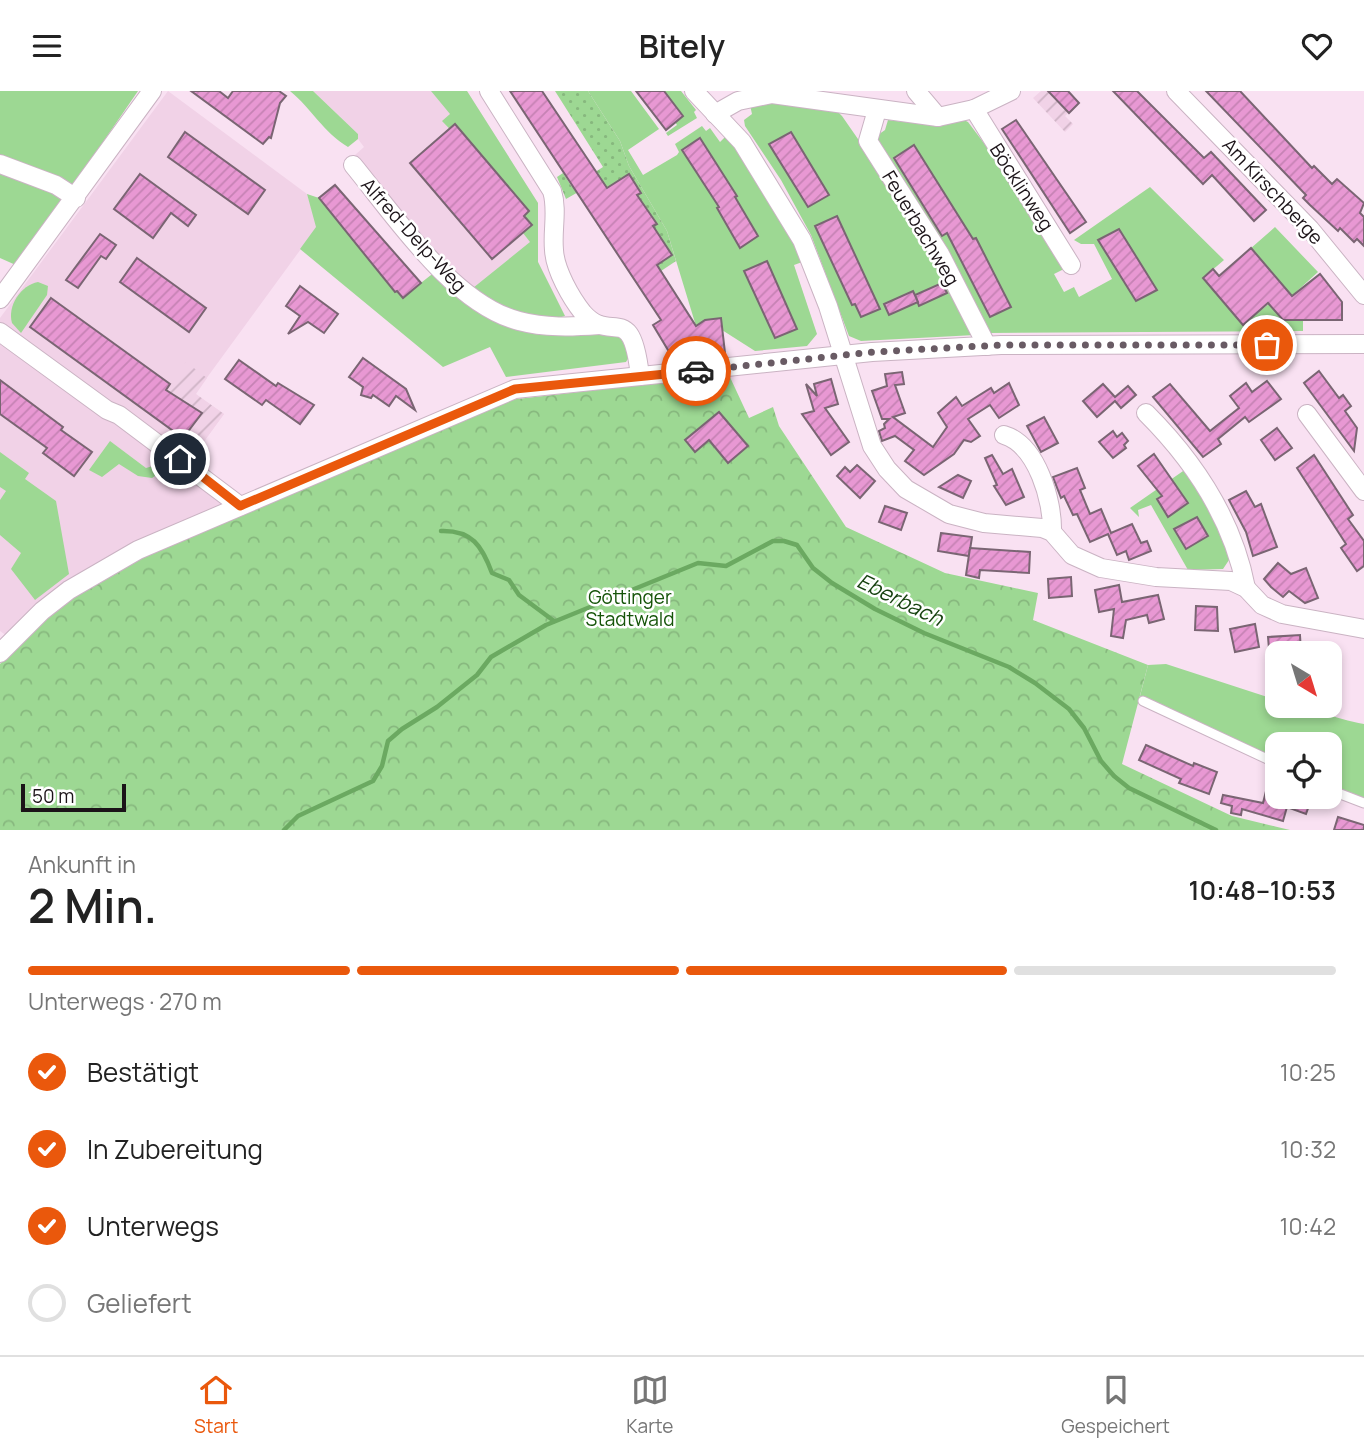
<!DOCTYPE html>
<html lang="de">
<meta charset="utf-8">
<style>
:root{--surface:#fff;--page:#f6f6f6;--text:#222;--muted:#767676;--line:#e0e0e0;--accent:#ea580c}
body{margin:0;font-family:Manrope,sans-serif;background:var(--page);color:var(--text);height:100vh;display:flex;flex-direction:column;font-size:26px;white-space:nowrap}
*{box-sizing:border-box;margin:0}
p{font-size:23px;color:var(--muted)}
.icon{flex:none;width:38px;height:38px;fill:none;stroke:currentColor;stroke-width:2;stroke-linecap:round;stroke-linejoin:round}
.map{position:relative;height:739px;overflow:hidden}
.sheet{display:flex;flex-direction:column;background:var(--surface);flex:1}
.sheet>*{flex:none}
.needle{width:46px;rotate:142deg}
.buttons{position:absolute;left:1265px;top:550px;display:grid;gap:14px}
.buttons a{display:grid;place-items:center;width:77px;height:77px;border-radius:14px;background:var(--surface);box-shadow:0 4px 10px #0003;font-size:35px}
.scale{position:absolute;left:21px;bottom:18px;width:105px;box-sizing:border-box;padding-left:7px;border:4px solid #1b1318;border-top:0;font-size:19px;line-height:24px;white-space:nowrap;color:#1b1318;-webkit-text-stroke:5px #fff;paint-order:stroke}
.pin{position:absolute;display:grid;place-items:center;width:60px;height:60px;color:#fff;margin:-30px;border:4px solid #fff;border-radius:50%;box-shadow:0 2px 7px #0007}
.courier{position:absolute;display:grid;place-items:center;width:70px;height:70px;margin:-35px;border:5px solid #ea580c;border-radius:50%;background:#fff;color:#222;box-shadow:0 2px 9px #0007}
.overview em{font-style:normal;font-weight:600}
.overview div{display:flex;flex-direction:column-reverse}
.overview{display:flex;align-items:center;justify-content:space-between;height:119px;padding:0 28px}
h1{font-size:46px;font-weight:600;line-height:52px}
.bar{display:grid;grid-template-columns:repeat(4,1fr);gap:10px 7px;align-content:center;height:84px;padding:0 28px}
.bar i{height:9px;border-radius:5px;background:var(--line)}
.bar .on{background:var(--accent)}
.bar p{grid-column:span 4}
ol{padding:0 28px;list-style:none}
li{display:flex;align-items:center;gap:21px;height:77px}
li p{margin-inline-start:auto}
li .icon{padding:7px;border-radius:50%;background:var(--accent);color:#fff;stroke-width:4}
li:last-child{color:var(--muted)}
li i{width:38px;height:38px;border:4px solid var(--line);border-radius:50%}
header{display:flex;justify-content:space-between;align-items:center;height:91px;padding:0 28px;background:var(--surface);font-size:32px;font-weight:600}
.menu{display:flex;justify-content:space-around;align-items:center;height:98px;border-top:2px solid var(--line);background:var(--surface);font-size:19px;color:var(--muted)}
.menu a{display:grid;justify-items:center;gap:4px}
.menu .on{color:var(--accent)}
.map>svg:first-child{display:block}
.built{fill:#f1d2e7}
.industrial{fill:url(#industrial-furrows)}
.grass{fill:#9dd893}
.forest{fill:url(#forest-crowns)}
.park{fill:url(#park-dots)}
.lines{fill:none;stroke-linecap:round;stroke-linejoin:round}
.stream{stroke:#6ba961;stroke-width:4.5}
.building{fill:url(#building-hatch);stroke:#7a6573;stroke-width:2}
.lane-casing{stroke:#cab3c3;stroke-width:11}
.street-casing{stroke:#cab3c3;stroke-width:20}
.lane{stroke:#fff;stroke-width:9}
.street{stroke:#fff;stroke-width:18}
.done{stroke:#695b64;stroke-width:7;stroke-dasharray:0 12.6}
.route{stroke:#ea580c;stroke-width:9}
.labels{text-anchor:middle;stroke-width:5;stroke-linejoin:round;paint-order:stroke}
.street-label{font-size:19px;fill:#1b1318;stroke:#fff}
.park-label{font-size:19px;fill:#155409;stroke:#fff}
.water-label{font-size:21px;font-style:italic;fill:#174210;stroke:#fff}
</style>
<header><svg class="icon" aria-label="menu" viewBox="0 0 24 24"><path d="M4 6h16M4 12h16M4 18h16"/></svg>Bitely<svg class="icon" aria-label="heart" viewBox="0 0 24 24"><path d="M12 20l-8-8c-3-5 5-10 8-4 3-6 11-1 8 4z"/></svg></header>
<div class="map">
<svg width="1364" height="739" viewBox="0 0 1364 739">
<defs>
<pattern id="industrial-furrows" width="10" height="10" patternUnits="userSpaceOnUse" patternTransform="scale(1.75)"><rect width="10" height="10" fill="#f1d2e7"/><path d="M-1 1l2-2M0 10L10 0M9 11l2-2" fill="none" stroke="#ceb3c5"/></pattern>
<pattern id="forest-crowns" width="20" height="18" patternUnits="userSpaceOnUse" patternTransform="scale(1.75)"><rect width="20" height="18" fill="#9dd893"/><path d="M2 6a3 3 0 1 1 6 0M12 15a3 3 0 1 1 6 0" fill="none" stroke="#87b87e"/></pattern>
<pattern id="park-dots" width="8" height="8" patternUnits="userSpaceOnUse" patternTransform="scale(1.75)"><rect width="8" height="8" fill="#9dd893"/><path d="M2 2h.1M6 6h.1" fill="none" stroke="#87b87e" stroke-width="1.8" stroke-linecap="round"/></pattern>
<pattern id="building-hatch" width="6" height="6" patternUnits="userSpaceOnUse" patternTransform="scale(1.75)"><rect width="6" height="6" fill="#e898d3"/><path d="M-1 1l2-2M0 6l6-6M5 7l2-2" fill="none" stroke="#c682b4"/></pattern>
</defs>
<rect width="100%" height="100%" fill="#f9e1f2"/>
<g class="built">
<polygon points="168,0 307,103 317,136 195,303 224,323 197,360 230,428 18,553 0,540 0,227"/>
<polygon points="313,0 467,0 538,112 538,171 565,225 486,208 452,181 355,64 364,56 358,48 358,43"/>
</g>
<g class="industrial">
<polygon points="1041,0 1068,0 1079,12 1065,25 1073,33 1065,41 1033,7"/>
<polygon points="186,271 207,287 196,303 224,323 197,360 149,322"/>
</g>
<g class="grass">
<polygon points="0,0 138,0 18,175 0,167"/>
<path d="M290 0H313L358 43V48L348 56C323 41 312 18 290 0Z"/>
<polygon points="431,0 467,0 538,112 538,171 565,225 555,228 576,241 619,246 624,249 629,266 626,271 506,286 490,256 443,276 300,158 316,136 307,103 319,107 395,201 397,200 403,206 431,184 452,181 473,197 530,151 523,142 531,134 524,125 529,120 442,30 450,23"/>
<polygon points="588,0 631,0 659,38 628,59 643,84 677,64 679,61 675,53 702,35 706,40 710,37 720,51 727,44 737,54 805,170 794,174 817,243 807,255 755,260 722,239 721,227 705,229 696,235 667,140 629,75 620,50"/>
<polygon points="664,0 681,0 696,19 694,21 697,27 668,45 666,42 677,34 675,31 683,25"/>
<polygon points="767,10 835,18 842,25 908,120 975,244 861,250 849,245 811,144 781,89 745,35 744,29 752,23 750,14"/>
<polygon points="962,28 968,31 1011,88 1064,178 1054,183 1064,201 1074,196 1079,206 1112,188 1094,153 1081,153 1074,149 1150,96 1224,169 1203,187 1243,233 1269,213 1234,172 1275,136 1318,181 1296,201 1308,217 1294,229 1303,229 1303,240 988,242 875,46 885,39 888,29 922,33"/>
<path d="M38 191 48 195 47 204 21 242 12 232C7 215 21 194 38 191Z"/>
<polygon points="110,350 146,377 153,375 161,381 152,387 138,385 119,373 102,386 89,379"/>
<polygon points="0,361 29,382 25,388 56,410 69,483 35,509 11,478 21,462 0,444 0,409 6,400 0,396"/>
<polygon points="1186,378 1204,406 1231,466 1223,478 1188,479 1151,414 1138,419 1139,426 1130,417"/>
<path d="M1166 573 1277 609 1278 614C1307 614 1335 628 1364 633V709L1330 694V653H1278L1277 670 1140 605 1148 574Z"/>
</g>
<polygon class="forest" points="729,284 749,327 773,316 779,335 846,436 945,482 1038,502 1033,529 1148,574 1122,673 1232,725 1290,739 0,739 0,573 52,521 78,502 140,467 508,309"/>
<polygon class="park" points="555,0 588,0 620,50 629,75 667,140 676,170 661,180 601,88 566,108 557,86 563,82 572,96 603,76"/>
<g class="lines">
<g class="stream">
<path d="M441 440C472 439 482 455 492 482L509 489 519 504 554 530"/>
<polyline points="284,739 298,725 373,690 382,675 388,650 402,638 437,616 477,584 491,566 546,534 698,472 726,475 773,450 784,450 797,454 813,477 832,492 875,518 924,542 1009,576 1035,592 1069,618 1084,637 1101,670 1114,685 1129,697 1216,739"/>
</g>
</g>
<g class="building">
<polygon points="191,0 219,0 228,7 233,0 279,0 286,5 280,12 271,47 269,46 263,53"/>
<polygon points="510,0 542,0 607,97 629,83 641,102 637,104 657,133 653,135 672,164 657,174 696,235 705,229 721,227 725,262 699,266 668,259 653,234 661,229"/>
<polygon points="636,0 664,0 683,25 666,39"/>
<polygon points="1048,0 1068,0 1079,12 1069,22"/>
<polygon points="1113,0 1137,0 1204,67 1211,61 1266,119 1254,130 1212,84 1203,93"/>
<polygon points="1206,0 1240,0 1312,77 1314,75 1332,93 1337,88 1364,112 1360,122 1364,126 1364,155 1357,148 1354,151 1340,137 1338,140 1310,114 1303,107 1306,104"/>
<polygon points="1016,29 1086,131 1070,142 1002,38"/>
<polygon points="455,33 529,120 524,125 532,134 492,168 410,72"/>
<polygon points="185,41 265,99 248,123 168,66"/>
<polygon points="791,41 829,104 808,116 769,53"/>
<polygon points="700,47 737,105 735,106 758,145 740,157 717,117 719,116 682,59"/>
<polygon points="914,54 973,148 976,147 1011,216 990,226 947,142 942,145 894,67"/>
<polygon points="140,83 196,124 188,135 171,122 153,147 114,118"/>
<polygon points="335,94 421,192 403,207 397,200 395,201 319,107"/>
<polygon points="837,125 880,218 861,226 855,213 852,214 815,135"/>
<polygon points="1119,138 1157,199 1136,210 1098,149"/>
<polygon points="100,143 116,154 106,168 101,165 78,197 66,189"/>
<polygon points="1251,157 1292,205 1320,183 1342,211 1342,229 1283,229 1268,212 1243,234 1203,187 1213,178 1219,185"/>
<polygon points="137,167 206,217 189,241 120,191"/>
<polygon points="767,170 797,238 775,247 744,180"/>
<polygon points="942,192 947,202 919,215 915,204"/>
<polygon points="300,195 338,223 324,242 308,231 288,243 300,225 286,215"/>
<polygon points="913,200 918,211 889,224 884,213"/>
<polygon points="51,207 170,293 166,299 202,322 183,347 30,236"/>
<polygon points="363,267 406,298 415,319 396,305 389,315 373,304 371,307 361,304 363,296 349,286"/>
<polygon points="239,269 276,295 278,292 314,314 300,333 266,309 262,314 225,288"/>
<polygon points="1319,280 1339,307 1343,304 1351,315 1345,320 1357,337 1354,360 1304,292"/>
<polygon points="902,281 904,293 895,294 905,322 893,326 933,356 947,336 938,322 956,306 962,315 991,297 994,302 1009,292 1019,314 999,327 990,314 968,328 980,345 971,351 964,349 954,363 924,384 905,370 914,359 895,345 882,350 879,340 885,337 884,333 889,328 882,328 872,300 887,295 885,283"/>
<polygon points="831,288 838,313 825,317 849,351 831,364 802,323 814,320 806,293 817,305 814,293"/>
<polygon points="0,289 63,336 61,339 92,361 74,385 43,362 47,357 0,323"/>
<polygon points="1267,290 1281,308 1249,331 1245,326 1218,348 1221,353 1203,366 1153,306 1170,293 1210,340 1239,317 1230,305 1246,292 1252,301"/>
<polygon points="1103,293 1115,306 1128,295 1136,304 1121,317 1115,310 1097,326 1083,310"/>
<polygon points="719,321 748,355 728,372 709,349 695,361 685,349"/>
<polygon points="1044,326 1058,352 1041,361 1027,335"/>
<polygon points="1277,337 1292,357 1275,369 1261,349"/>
<polygon points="1113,340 1117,346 1122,342 1128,350 1124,354 1126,357 1113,367 1099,351"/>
<polygon points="1154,363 1188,412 1168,426 1157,408 1162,405 1138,375"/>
<polygon points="992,364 1003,383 1012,378 1024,406 1006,414 994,395 997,394 985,367"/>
<polygon points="1314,364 1353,424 1348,428 1364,450 1364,475 1357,480 1341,457 1346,453 1297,377"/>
<polygon points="857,374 875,390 860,407 837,385 845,376 850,381"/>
<polygon points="1077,377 1085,397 1080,399 1090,423 1101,418 1111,442 1132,433 1141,452 1147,450 1151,460 1129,469 1126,460 1117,464 1108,443 1090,451 1077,423 1073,424 1064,405 1061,407 1053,386"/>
<polygon points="958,384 971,390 963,407 939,396"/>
<polygon points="1246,400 1255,416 1261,413 1277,456 1253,465 1246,441 1229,409"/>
<polygon points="885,415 907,422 901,439 879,431"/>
<polygon points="1197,426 1208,445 1186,458 1174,438"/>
<polygon points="941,442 972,446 969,465 938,460"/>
<polygon points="970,457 1030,461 1029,482 980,479 979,487 966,484"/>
<polygon points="1278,472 1291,483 1306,477 1318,507 1305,512 1289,500 1283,506 1271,496 1264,488"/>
<polygon points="1071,486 1072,505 1049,507 1048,488"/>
<polygon points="1119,494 1122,511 1158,504 1164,528 1149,532 1147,524 1126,529 1123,547 1111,545 1114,518 1099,521 1095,499"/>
<polygon points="1196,515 1217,516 1218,540 1195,539"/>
<polygon points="1255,533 1259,556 1235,561 1230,538"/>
<polygon points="1300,544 1301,562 1278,562 1277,557 1269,558 1268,546"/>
<polygon points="1146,654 1193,675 1194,672 1217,681 1209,703 1179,692 1181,688 1139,669"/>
<polygon points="1266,700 1278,705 1297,709 1301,705 1311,709 1306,723 1287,716 1283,730 1242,718 1241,724 1231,722 1232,715 1221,712 1223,704 1263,712"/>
<polygon points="1338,726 1364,734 1364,739 1334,739"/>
</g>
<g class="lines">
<defs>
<g id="lane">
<polyline points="1143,610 1278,673"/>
<polyline points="1330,699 1364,712"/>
</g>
<g id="street">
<path d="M489 0 552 100C558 119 552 139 554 159 555 179 571 207 583 222 612 255 631 207 640 285"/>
<polyline points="694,0 742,51 802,149 828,215 872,355 887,378 906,398 949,423 984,432 1042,437 1052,441 1072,464 1101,477 1156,486 1231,490 1246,497 1262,514 1282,523 1364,538"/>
<polyline points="916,0 938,26"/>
<polyline points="1176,0 1310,138 1364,204"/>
<polyline points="974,18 1071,174"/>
<polyline points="877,19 868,50 940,163 987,255"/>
<polyline points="715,23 738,10 772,3 938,26 974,18 1011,0"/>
<polyline points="0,73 56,94 76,107"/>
<path d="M353 74C395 125 453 213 519 230 545 237 572 236 599 234"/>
<polyline points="0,208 152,0"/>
<polyline points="0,241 107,319 119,324 240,415"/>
<path d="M1146 322C1195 371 1233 429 1246 497"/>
<polyline points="1307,323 1364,400"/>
<path d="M1004 344C1037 354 1053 410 1052 441"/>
<polyline points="0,562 42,520 69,499 138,459 515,298 872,261 1001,254 1364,253"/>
</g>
</defs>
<use href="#lane" class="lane-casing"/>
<use href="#street" class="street-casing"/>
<use href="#lane" class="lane"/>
<use href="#street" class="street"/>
</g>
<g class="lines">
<polyline class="done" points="696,280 873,261 1001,254 1267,254"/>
<polyline class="route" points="180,368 240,415 515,298 696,280"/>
</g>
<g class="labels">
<g class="street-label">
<text transform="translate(1022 96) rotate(57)" y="7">Böcklinweg</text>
<text transform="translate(1273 100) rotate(47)" y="7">Am Kirschberge</text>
<text transform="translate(921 137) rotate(59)" y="7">Feuerbachweg</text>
<text transform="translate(414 144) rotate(48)" y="7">Alfred-Delp-Weg</text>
</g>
<g class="park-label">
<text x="630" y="513">Göttinger<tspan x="630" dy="22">Stadtwald</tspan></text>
</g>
<g class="water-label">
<text transform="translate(900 509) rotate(26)" y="7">Eberbach</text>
</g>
</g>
</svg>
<div class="buttons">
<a><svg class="needle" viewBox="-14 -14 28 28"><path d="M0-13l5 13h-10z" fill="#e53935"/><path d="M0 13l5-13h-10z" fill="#767676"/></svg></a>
<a><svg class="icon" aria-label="locate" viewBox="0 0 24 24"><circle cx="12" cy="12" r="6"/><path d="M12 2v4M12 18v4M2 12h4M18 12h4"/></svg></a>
</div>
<div class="scale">50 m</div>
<div class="pin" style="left:1267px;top:254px;background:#ea580c"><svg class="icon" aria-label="bag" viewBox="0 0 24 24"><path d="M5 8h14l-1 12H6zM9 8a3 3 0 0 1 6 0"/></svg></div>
<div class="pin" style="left:180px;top:368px;background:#1f2937"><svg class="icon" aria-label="home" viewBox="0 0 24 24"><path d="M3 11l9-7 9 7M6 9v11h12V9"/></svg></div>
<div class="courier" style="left:696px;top:280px"><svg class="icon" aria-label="car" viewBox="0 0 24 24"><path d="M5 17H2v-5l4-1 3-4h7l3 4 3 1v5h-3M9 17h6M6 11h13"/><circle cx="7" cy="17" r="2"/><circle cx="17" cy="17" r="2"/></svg></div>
</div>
<section class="sheet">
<div class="overview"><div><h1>2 Min.</h1><p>Ankunft in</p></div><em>10:48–10:53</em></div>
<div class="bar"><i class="on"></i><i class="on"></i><i class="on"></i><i></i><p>Unterwegs · 270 m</p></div>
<ol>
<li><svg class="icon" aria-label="check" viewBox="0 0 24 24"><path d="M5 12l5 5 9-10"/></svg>Bestätigt<p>10:25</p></li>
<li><svg class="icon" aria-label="check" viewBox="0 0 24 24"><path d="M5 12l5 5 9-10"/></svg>In Zubereitung<p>10:32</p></li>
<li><svg class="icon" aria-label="check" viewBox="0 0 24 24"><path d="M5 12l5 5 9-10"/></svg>Unterwegs<p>10:42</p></li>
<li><i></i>Geliefert</li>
</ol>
</section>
<nav class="menu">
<a class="on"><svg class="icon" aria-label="home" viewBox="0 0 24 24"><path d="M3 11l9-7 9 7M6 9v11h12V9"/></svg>Start</a>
<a><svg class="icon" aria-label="map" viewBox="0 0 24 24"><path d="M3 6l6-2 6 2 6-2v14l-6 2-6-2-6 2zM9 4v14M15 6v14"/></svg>Karte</a>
<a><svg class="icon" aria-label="saved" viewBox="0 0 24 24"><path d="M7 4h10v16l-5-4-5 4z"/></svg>Gespeichert</a>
</nav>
